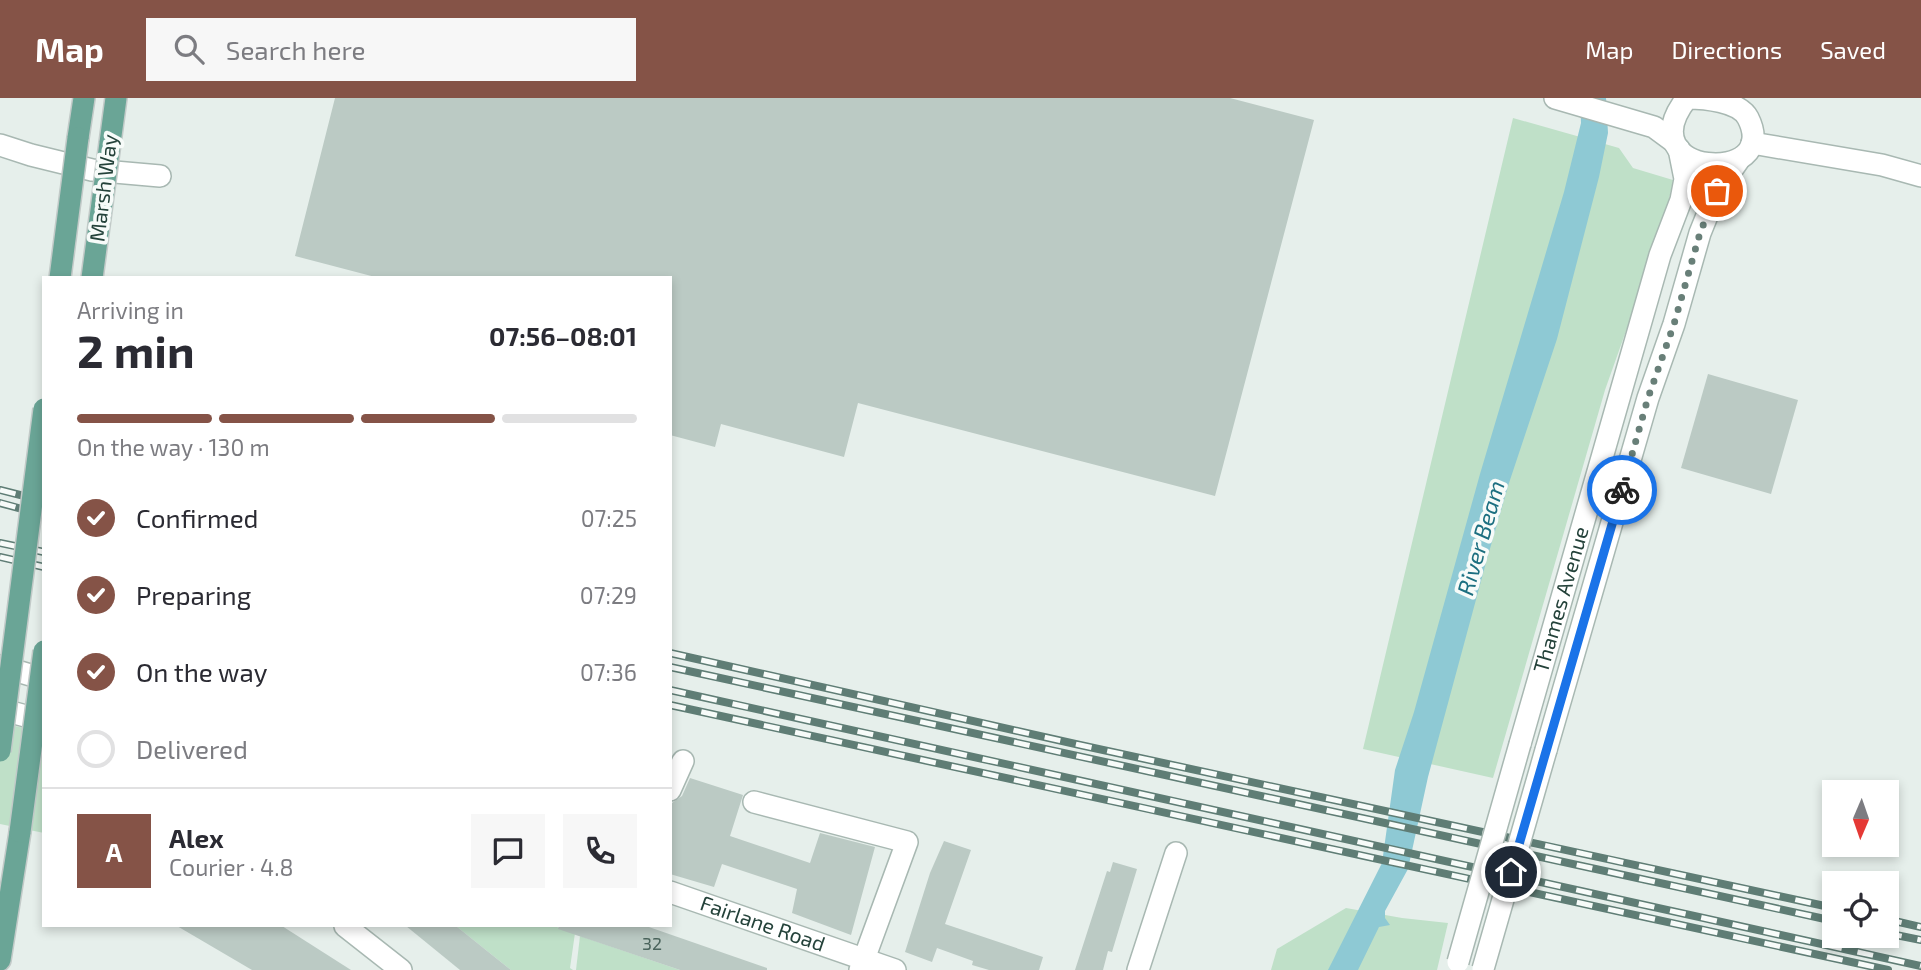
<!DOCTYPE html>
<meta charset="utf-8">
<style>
:root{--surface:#fff;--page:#f7f7f7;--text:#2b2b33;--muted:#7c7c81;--line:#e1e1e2;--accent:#855347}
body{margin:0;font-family:"Exo 2",sans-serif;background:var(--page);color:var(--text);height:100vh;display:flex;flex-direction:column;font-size:26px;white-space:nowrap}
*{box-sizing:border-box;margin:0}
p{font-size:23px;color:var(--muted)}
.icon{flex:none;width:38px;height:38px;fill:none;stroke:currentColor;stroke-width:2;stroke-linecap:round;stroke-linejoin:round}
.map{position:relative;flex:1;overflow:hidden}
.drawer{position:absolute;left:42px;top:178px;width:630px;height:651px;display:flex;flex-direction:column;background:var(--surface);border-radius:0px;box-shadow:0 4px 10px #0003}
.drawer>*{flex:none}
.needle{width:46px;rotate:182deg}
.fabs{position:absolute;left:1822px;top:682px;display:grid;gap:14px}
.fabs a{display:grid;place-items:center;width:77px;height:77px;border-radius:0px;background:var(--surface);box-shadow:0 4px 10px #0003;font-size:35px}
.pin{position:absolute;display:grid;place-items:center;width:60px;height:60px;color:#fff;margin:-30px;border:4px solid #fff;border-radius:50%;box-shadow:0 2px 7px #0007}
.courier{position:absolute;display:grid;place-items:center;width:70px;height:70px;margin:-35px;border:5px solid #1a73e8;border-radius:50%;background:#fff;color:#222;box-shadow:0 2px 9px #0007}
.headline em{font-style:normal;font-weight:700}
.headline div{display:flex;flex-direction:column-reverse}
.headline{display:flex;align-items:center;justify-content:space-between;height:119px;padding:0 35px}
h1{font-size:46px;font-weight:700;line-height:52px}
.bar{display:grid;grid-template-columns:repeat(4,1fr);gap:10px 7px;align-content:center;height:84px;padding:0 35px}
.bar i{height:9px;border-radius:5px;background:var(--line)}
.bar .on{background:var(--accent)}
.bar p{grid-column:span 4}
.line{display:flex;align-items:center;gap:18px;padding:0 35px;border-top:2px solid var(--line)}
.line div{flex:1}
.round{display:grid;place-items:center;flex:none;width:74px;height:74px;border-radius:0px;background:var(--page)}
ol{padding:0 35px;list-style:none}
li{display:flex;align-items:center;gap:21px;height:77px}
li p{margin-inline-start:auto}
li .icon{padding:7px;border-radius:50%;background:var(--accent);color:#fff;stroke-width:4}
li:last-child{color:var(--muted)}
li i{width:38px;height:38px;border:4px solid var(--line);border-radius:50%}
header{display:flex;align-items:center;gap:42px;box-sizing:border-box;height:98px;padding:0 35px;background:var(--accent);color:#fff}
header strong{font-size:33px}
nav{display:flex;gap:38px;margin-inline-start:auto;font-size:24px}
.search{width:490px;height:63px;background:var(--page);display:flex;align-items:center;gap:18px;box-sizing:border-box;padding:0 24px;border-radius:0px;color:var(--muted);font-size:26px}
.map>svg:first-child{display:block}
.green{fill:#bfe0c8}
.water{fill:#8ec9d4}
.building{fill:#bbcac4}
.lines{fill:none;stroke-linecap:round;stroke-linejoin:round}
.minor-casing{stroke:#a8b8b2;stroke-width:24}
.major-casing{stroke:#c2cac8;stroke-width:24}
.minor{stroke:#fff;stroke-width:21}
.major{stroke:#6aa596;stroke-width:21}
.rail-casing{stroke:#5f7d75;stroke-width:8}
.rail{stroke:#f7fbf9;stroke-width:5;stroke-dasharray:16;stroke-linecap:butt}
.minor-bridge-casing{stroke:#a8b8b2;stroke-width:24;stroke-linecap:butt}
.major-bridge-casing{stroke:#c2cac8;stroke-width:24;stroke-linecap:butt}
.minor-bridge{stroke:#fff;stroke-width:21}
.major-bridge{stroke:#6aa596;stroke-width:21}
.done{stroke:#687f78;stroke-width:7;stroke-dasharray:0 12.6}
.route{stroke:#1a73e8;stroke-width:9}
.labels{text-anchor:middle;stroke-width:7;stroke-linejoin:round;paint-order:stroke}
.number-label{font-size:18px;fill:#4a645c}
.street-label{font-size:21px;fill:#24423a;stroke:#f7fbf9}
.water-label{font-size:23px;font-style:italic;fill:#1c6f80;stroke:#f7fbf9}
</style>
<header>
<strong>Map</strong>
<div class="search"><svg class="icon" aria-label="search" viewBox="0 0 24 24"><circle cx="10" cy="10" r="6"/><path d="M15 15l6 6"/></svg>Search here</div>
<nav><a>Map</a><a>Directions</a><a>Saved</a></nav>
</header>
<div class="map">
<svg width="1921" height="872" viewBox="0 0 1921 872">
<rect width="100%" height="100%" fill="#e6efeb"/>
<g class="green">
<polygon points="1513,20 1619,50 1633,70 1673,82 1664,126 1605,292 1493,680 1363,651"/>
<polygon points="0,625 44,634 44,735 0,726"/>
<polygon points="1346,810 1402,820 1448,825 1437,872 1271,872 1277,851"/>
<polygon points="456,828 554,828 575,835 570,870 573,872 511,872"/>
<polygon points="580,838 680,872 576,872"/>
</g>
<polygon class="water" points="1580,0 1606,0 1608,35 1599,79 1557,241 1509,385 1487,461 1428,679 1408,771 1385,813 1385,820 1390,827 1379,829 1358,872 1328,872 1382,765 1395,672 1414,614 1480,376 1564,94 1581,25"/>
<g class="building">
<polygon points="335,0 1230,0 1314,22 1215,398 858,305 844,359 721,326 715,349 670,337 670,180 379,180 295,158"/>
<polygon points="1708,276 1798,302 1771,396 1681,370"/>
<polygon points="690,680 743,697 730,738 810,765 820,735 875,749 851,837 792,815 797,791 722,766 714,789 670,776 670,711 672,705 682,698"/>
<polygon points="944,743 971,752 945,826 1043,859 1039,872 989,872 972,867 973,863 937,850 932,864 905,854 930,775"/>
<polygon points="1113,764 1137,771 1112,854 1108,853 1103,872 1075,872 1107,773 1110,774"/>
<polygon points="177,828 282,828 351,872 252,872"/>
<polygon points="406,828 456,828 511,872 460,872"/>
<polygon points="559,828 646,828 767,870 767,872 680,872 558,831"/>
</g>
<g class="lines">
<defs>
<g id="minor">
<polyline points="1555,0 1654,29 1673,43"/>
<path d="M1687 0C1704 0 1739 3 1748 20 1783 89 1625 79 1687 0Z"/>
<polyline points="1752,45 1882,67 1921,78"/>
<polyline points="0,47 31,57 92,72 160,78"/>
<polyline points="0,568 44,581"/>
<polyline points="0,611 44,623"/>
<path id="s1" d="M1520 646 1660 157 1681 102 1685 81 1679 51"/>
<polyline points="1546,652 1648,300 1674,226 1700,135 1717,93 1738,63"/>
<polyline points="670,692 683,663"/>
<polyline points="754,704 907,744 860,872"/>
<path id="s2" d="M670 794 895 872"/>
<polyline points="345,828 401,872"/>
<polyline points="1138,872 1176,755"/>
</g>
<g id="major">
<polyline points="78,40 84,0"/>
<polyline points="110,45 116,0"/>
<polyline points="0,862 20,734"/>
</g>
</defs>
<use href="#minor" class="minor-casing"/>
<use href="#major" class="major-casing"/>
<use href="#minor" class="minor"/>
<use href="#major" class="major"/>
<defs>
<g id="rail">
<polyline points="0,392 44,403"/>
<polyline points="0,405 44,417"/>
<polyline points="0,445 44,454"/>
<polyline points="0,459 44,469"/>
<polyline points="670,555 1080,647 1834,810"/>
<polyline points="670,569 1834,823"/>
<polyline points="670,592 1921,868"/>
<polyline points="670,607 1888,872"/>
<polyline points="1886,821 1921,829"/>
<polyline points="1886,835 1921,842"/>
</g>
</defs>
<use href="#rail" class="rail-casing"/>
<use href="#rail" class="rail"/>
<defs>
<g id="minor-bridge">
<polyline points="1458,864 1520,646"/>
<polyline points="1483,871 1546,652"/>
</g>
<g id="major-bridge">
<polyline points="60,180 78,40"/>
<polyline points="92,180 110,45"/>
<polyline points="0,653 44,311"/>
<polyline points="20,734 44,553"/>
</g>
</defs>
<use href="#minor-bridge" class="minor-bridge-casing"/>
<use href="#major-bridge" class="major-bridge-casing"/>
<use href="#minor-bridge" class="minor-bridge"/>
<use href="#major-bridge" class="major-bridge"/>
</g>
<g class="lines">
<polyline class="done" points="1622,392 1648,300 1674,226 1700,135 1717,93"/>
<polyline class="route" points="1511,774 1622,392"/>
</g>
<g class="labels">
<g class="number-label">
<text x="652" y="852">32</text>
</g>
<g class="street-label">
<text transform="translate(104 90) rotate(-83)" y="7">Marsh Way</text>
<text dy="7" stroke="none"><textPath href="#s1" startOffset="150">Thames Avenue</textPath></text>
<text dy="7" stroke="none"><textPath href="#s2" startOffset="98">Fairlane Road</textPath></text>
</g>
<g class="water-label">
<text transform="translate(1481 440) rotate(-74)" y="8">River Beam</text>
</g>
</g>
</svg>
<div class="fabs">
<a><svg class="needle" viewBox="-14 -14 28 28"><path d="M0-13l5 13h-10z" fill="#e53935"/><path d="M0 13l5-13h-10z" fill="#7c7c81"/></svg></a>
<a><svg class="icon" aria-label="locate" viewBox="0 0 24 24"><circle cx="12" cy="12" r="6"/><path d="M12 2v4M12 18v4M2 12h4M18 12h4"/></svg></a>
</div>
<div class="pin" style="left:1717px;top:93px;background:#ea580c"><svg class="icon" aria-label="bag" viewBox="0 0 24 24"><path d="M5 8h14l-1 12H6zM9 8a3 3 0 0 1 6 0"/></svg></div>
<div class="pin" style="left:1511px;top:774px;background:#1f2937"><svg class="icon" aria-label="home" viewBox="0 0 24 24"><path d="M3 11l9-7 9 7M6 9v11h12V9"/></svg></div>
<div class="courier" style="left:1622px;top:392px"><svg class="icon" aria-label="bike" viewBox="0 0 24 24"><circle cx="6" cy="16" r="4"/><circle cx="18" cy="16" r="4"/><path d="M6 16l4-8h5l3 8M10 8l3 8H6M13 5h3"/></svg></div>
<section class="drawer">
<div class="headline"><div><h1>2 min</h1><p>Arriving in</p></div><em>07:56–08:01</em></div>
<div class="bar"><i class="on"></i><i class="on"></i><i class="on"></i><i></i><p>On the way · 130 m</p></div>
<ol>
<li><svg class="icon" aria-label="check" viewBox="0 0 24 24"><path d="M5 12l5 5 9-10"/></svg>Confirmed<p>07:25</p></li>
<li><svg class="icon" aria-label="check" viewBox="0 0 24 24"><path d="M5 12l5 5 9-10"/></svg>Preparing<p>07:29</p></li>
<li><svg class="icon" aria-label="check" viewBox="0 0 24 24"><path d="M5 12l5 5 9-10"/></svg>On the way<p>07:36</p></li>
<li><i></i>Delivered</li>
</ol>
<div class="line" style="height:126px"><b class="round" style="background:var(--accent);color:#fff">A</b><div><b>Alex</b><p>Courier · 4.8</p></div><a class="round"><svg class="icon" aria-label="chat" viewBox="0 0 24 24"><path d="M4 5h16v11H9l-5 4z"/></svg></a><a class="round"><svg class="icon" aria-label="phone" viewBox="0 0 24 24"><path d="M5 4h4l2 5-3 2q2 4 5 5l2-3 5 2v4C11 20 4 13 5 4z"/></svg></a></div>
</section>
</div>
